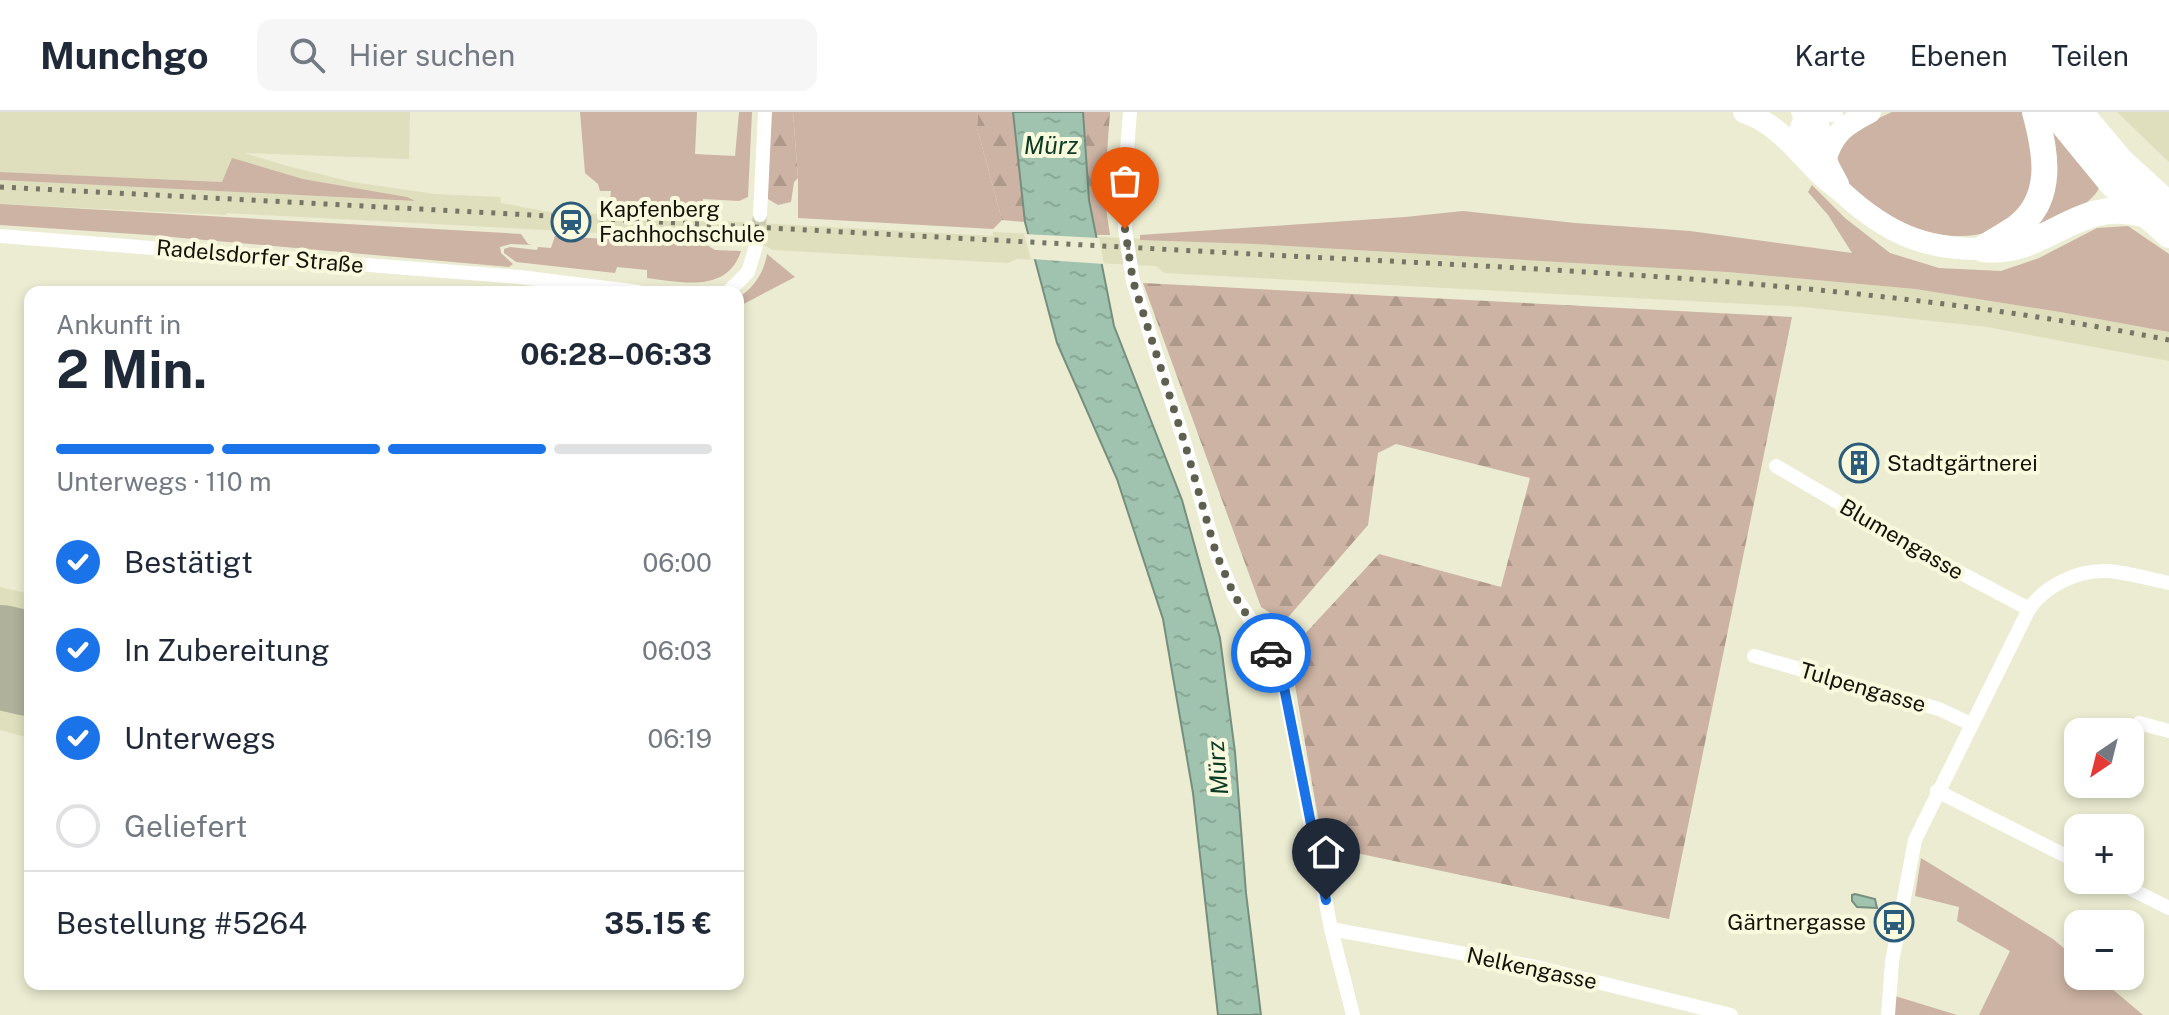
<!DOCTYPE html>
<html lang="de">
<meta charset="utf-8">
<style>
:root{--surface:#fff;--page:#f6f6f7;--text:#1f2937;--muted:#747a83;--line:#e0e1e3;--accent:#1a73e8}
body{margin:0;font-family:"Public Sans",sans-serif;background:var(--page);color:var(--text);height:100vh;display:flex;flex-direction:column;font-size:30px;white-space:nowrap}
*{box-sizing:border-box;margin:0}
p{font-size:26px;color:var(--muted)}
.icon{flex:none;width:44px;height:44px;fill:none;stroke:currentColor;stroke-width:2;stroke-linecap:round;stroke-linejoin:round}
.map{position:relative;flex:1;overflow:hidden}
.details{position:absolute;left:24px;top:174px;width:720px;height:704px;display:flex;flex-direction:column;background:var(--surface);border-radius:16px;box-shadow:0 4px 12px #0003}
.details>*{flex:none}
.needle{width:52px;rotate:215deg}
.controls{position:absolute;left:2064px;top:606px;display:grid;gap:16px}
.controls a{display:grid;place-items:center;width:80px;height:80px;border-radius:16px;background:var(--surface);box-shadow:0 4px 12px #0003;font-size:40px}
.pin{position:absolute;display:grid;place-items:center;width:68px;height:68px;color:#fff;margin:-82px -34px;border-radius:50% 50% 50% 0;rotate:-45deg;box-shadow:0 0 8px #0007}
.pin .icon{rotate:45deg}
.courier{position:absolute;display:grid;place-items:center;width:80px;height:80px;margin:-40px;border:6px solid #1a73e8;border-radius:50%;background:#fff;color:#222;box-shadow:0 2px 10px #0007}
.overview em{font-style:normal;font-weight:700}
.overview div{display:flex;flex-direction:column-reverse}
.overview{display:flex;align-items:center;justify-content:space-between;height:136px;padding:0 32px}
h1{font-size:52px;font-weight:700;line-height:60px}
.bar{display:grid;grid-template-columns:repeat(4,1fr);gap:12px 8px;align-content:center;height:96px;padding:0 32px}
.bar i{height:10px;border-radius:6px;background:var(--line)}
.bar .selected{background:var(--accent)}
.bar p{grid-column:span 4}
.line{display:flex;align-items:center;gap:20px;padding:0 32px;border-top:2px solid var(--line)}
.line div{flex:1}
ol{padding:0 32px;list-style:none}
li{display:flex;align-items:center;gap:24px;height:88px}
li p{margin-inline-start:auto}
li .icon{padding:8px;border-radius:50%;background:var(--accent);color:#fff;stroke-width:4}
li:last-child{color:var(--muted)}
li i{width:44px;height:44px;border:4px solid var(--line);border-radius:50%}
header{display:flex;align-items:center;gap:48px;box-sizing:border-box;height:112px;padding:0 40px;background:var(--surface);border-bottom:2px solid var(--line)}
header strong{font-size:38px}
nav{display:flex;gap:44px;margin-inline-start:auto;font-size:28px}
.search{width:560px;height:72px;background:var(--page);display:flex;align-items:center;gap:20px;box-sizing:border-box;padding:0 28px;border-radius:16px;color:var(--muted);font-size:30px}
.map>svg:first-child{display:block}
.built{fill:#dfdfbd}
.green{fill:#ccb3a3}
.forest{fill:url(#forest-firs)}
.water{fill:url(#water-ripples);stroke:#768e7e;stroke-width:2}
.pier{fill:#ebecd1}
.lines{fill:none;stroke-linecap:round;stroke-linejoin:round}
.runway{stroke:#b0b19b;stroke-width:104}
.street-tunnel{stroke:#cbcbb3;stroke-width:14;stroke-dasharray:14 7;stroke-linecap:butt}
.street{stroke:#fff;stroke-width:14}
.secondary{stroke:#fff;stroke-width:20}
.primary{stroke:#fff;stroke-width:22}
.highway{stroke:#fff;stroke-width:26}
.rail{stroke:#757665;stroke-width:5;stroke-dasharray:4 8;stroke-linecap:butt}
.done{stroke:#5f5f50;stroke-width:8;stroke-dasharray:0 14.4}
.route{stroke:#1a73e8;stroke-width:10}
.labels{text-anchor:middle;stroke-width:8;stroke-linejoin:round;paint-order:stroke}
.poi-label{font-size:22px;fill:#13130a;stroke:#f9f9de;text-anchor:start}
.street-label{font-size:22px;fill:#13130a;stroke:#f9f9de}
.water-label{font-size:24px;font-style:italic;fill:#0b3a25;stroke:#f9f9de}
</style>
<header>
<strong>Munchgo</strong>
<div class="search"><svg class="icon" aria-label="search" viewBox="0 0 24 24"><circle cx="10" cy="10" r="6"/><path d="M15 15l6 6"/></svg>Hier suchen</div>
<nav><a>Karte</a><a>Ebenen</a><a>Teilen</a></nav>
</header>
<div class="map">
<svg width="2169" height="903" viewBox="0 0 2169 903">
<defs>
<pattern id="forest-firs" width="22" height="20" patternUnits="userSpaceOnUse" patternTransform="scale(2)"><rect width="22" height="20" fill="#ccb3a3"/><path d="M5 1l3.5 6h-7zM16 11l3.5 6h-7z" fill="#ae998b"/></pattern>
<pattern id="water-ripples" width="26" height="14" patternUnits="userSpaceOnUse" patternTransform="scale(2)"><rect width="26" height="14" fill="#a0c3af"/><path d="M2 4q2-2 4 0t4 0M15 11q2-2 4 0t4 0" fill="none" stroke="#89a795"/></pattern>
</defs>
<rect width="100%" height="100%" fill="#ebecd1"/>
<g class="built">
<polygon points="0,0 410,0 409,47 244,41 287,54 352,70 435,82 500,85 501,91 543,99 993,124 993,120 1255,132 1727,160 1915,177 2060,200 2169,220 2169,249 1987,215 1804,195 1164,161 1156,154 1017,147 1008,151 773,138 766,134 716,132 715,127 227,101 226,103 0,92 0,68 413,89 407,85 303,67 233,47 222,70 0,60"/>
<polygon points="2117,0 2169,0 2169,50"/>
<polygon points="0,475 30,482 30,626 0,618"/>
</g>
<g class="green">
<polygon points="580,0 697,0 695,42 735,44 739,0 752,0 748,85 739,89 703,87 702,96 699,100 604,94 604,89 610,88 611,79 600,79 598,72 585,61"/>
<polygon points="793,0 978,0 977,16 1002,108 993,117 798,106 798,66"/>
<path d="M1892 0H2026C2079 196 1831 122 1837 34L1855 17Z"/>
<path d="M2048 7 2100 72C2097 95 2039 115 2019 125Z"/>
<polygon points="232,46 303,67 407,85 415,89 0,68 0,60 222,70"/>
<polygon points="1812,73 1845,106 1890,141 1939,156 2001,159 2039,146 2097,116 2128,114 2169,142 2169,220 2060,200 1915,177 1727,160 1255,132 1140,128 1140,123 1405,105 1463,99 1575,111 1690,119 1852,141 1828,103 1808,80"/>
<polygon points="0,92 521,122 528,132 532,133 511,132 500,135 501,141 513,152 509,155 149,123 0,113"/>
<path d="M555 124 707 133 715 138 741 139C727 182 681 170 647 166V158L617 155 615 161 516 150 504 141V137L510 135 537 138 538 135 551 136Z"/>
<path d="M767 142 795 165 738 195V186C754 175 764 161 767 142Z"/>
<polygon points="1921,746 2053,827 2078,848 2078,864 2097,864 2143,903 1979,903 2010,839 1957,809 1959,795 1915,784"/>
<polygon points="1895,884 1957,903 1893,903"/>
</g>
<g class="forest">
<polygon points="769,0 793,0 798,66 794,70 791,90 778,93 768,87"/>
<polygon points="978,0 1013,0 1025,110 1002,108 977,16"/>
<polygon points="1083,0 1110,0 1104,82 1110,123 1095,123 1089,88"/>
<polygon points="1143,171 1792,205 1669,807 1323,734 1289,539 1379,442 1501,475 1530,366 1396,332 1378,341 1368,413 1284,510 1261,495"/>
</g>
<g class="water">
<polygon points="1013,0 1083,0 1089,88 1114,214 1182,388 1220,526 1235,640 1246,781 1261,903 1218,903 1193,681 1163,507 1117,367 1057,231 1025,110"/>
<polygon points="1855,782 1875,787 1877,796 1857,795 1852,789 1852,783"/>
</g>
<polygon class="pier" points="1024,122 1099,126 1104,152 1031,147"/>
<g class="lines">
<polyline class="runway" points="0,545 30,552"/>
<polyline class="street-tunnel" points="756,134 760,103"/>
<g class="street">
<polyline points="1130,0 1126,51 1125,117 1133,169 1185,332 1216,441 1234,483 1269,535 1282,565 1331,817 1353,903"/>
<polyline points="760,103 765,0"/>
<polyline points="0,124 520,165 639,180"/>
<polyline points="728,180 748,160 756,134"/>
<polyline points="1776,354 1938,449 2029,497"/>
<polyline points="1754,544 1939,597 1971,612"/>
<polyline points="2139,611 2169,619"/>
<polyline points="1937,679 2078,750"/>
<polyline points="2113,768 2169,796"/>
<polyline points="1331,817 1536,855 1731,903"/>
<path d="M1888 903 1892 850 1915 728 2029 497C2045 474 2077 458 2106 459 2127 460 2149 467 2169 471"/>
</g>
<polyline class="secondary" points="1801,0 1833,0"/>
<g class="primary">
<path d="M1744 0C1775 11 1794 35 1816 58 1824 67 1835 74 1844 82 1887 121 1925 138 1983 137"/>
<path d="M1801 40C1797 23 1799 14 1810 1L1818 12 1825 47"/>
<path d="M1838 72 1825 48C1834 20 1845 13 1870 0"/>
</g>
<g class="highway">
<polyline points="2053,0 2112,72 2169,123"/>
<polyline points="2080,0 2120,48 2169,93"/>
<path d="M1984 136C1994 129 2006 123 2016 116 2055 87 2046 40 2035 0"/>
<path d="M1983 137C2047 144 2074 84 2143 102"/>
</g>
<path class="rail" d="M0 75C411 96 822 119 1234 141 1546 158 1861 167 2169 228"/>
</g>
<g class="lines">
<polyline class="done" points="1125,117 1133,169 1185,332 1216,441 1234,483 1271,541"/>
<polyline class="route" points="1271,541 1282,565 1326,788"/>
</g>
<defs>
<symbol id="station-ring" viewBox="-11 -11 22 22"><circle r="9.5" fill="#f9f9de" stroke="#2c5c7b" stroke-width="1.5"/><path d="M-3-6H3Q5-6 5-4V2Q5 4 3 4L4.5 6H3L1.5 4h-3L-3 6H-4.5L-3 4Q-5 4-5 2V-4Q-5-6-3-6ZM-3.5-4v3h7v-3ZM-3.5 1v1.5H-2V1ZM2 1v1.5H3.5V1Z" fill="#2c5c7b"/></symbol>
<symbol id="building-ring" viewBox="-11 -11 22 22"><circle r="9.5" fill="#f9f9de" stroke="#2c5c7b" stroke-width="1.5"/><path d="M-4-6H4V6H1V3H-1V6H-4ZM-2.5-4.3h1.7v1.8h-1.7ZM.8-4.3h1.7v1.8H.8ZM-2.5-1h1.7V.8h-1.7ZM.8-1h1.7V.8H.8Z" fill="#2c5c7b"/></symbol>
<symbol id="bus-ring" viewBox="-11 -11 22 22"><circle r="9.5" fill="#f9f9de" stroke="#2c5c7b" stroke-width="1.5"/><path d="M-5-6H5V4H4V6H2V4H-2V6H-4V4H-5ZM-3.5-4V0h7V-4ZM-3.5 1.2v1.5H-2V1.2ZM2 1.2v1.5H3.5V1.2Z" fill="#2c5c7b"/></symbol>
</defs>
<g fill-rule="evenodd">
<use href="#station-ring" x="549" y="88" width="44" height="44"/>
<use href="#building-ring" x="1837" y="329" width="44" height="44"/>
<use href="#bus-ring" x="1872" y="788" width="44" height="44"/>
</g>
<g class="labels">
<g class="poi-label">
<text x="599" y="105">Kapfenberg<tspan x="599" dy="25">Fachhochschule</tspan></text>
<text x="1887" y="359">Stadtgärtnerei</text>
<text x="1866" y="818" text-anchor="end">Gärtnergasse</text>
</g>
<g class="street-label">
<text transform="translate(260 144) rotate(5)" y="8">Radelsdorfer Straße</text>
<text transform="translate(1902 427) rotate(30)" y="8">Blumengasse</text>
<text transform="translate(1863 575) rotate(16)" y="8">Tulpengasse</text>
<text transform="translate(1532 856) rotate(12)" y="8">Nelkengasse</text>
</g>
<g class="water-label">
<text x="1051" y="42">Mürz</text>
<text transform="translate(1218 656) rotate(-95)" y="8">Mürz</text>
</g>
</g>
</svg>
<div class="controls">
<a><svg class="needle" viewBox="-14 -14 28 28"><path d="M0-13l5 13h-10z" fill="#e53935"/><path d="M0 13l5-13h-10z" fill="#747a83"/></svg></a>
<a>+</a>
<a>−</a>
</div>
<div class="pin" style="left:1125px;top:117px;background:#ea580c"><svg class="icon" aria-label="bag" viewBox="0 0 24 24"><path d="M5 8h14l-1 12H6zM9 8a3 3 0 0 1 6 0"/></svg></div>
<div class="pin" style="left:1326px;top:788px;background:#1f2937"><svg class="icon" aria-label="home" viewBox="0 0 24 24"><path d="M3 11l9-7 9 7M6 9v11h12V9"/></svg></div>
<div class="courier" style="left:1271px;top:541px"><svg class="icon" aria-label="car" viewBox="0 0 24 24"><path d="M5 17H2v-5l4-1 3-4h7l3 4 3 1v5h-3M9 17h6M6 11h13"/><circle cx="7" cy="17" r="2"/><circle cx="17" cy="17" r="2"/></svg></div>
<section class="details">
<div class="overview"><div><h1>2 Min.</h1><p>Ankunft in</p></div><em>06:28–06:33</em></div>
<div class="bar"><i class="selected"></i><i class="selected"></i><i class="selected"></i><i></i><p>Unterwegs · 110 m</p></div>
<ol>
<li><svg class="icon" aria-label="check" viewBox="0 0 24 24"><path d="M5 12l5 5 9-10"/></svg>Bestätigt<p>06:00</p></li>
<li><svg class="icon" aria-label="check" viewBox="0 0 24 24"><path d="M5 12l5 5 9-10"/></svg>In Zubereitung<p>06:03</p></li>
<li><svg class="icon" aria-label="check" viewBox="0 0 24 24"><path d="M5 12l5 5 9-10"/></svg>Unterwegs<p>06:19</p></li>
<li><i></i>Geliefert</li>
</ol>
<div class="line" style="height:104px"><div>Bestellung #5264</div><b>35.15 €</b></div>
</section>
</div>
